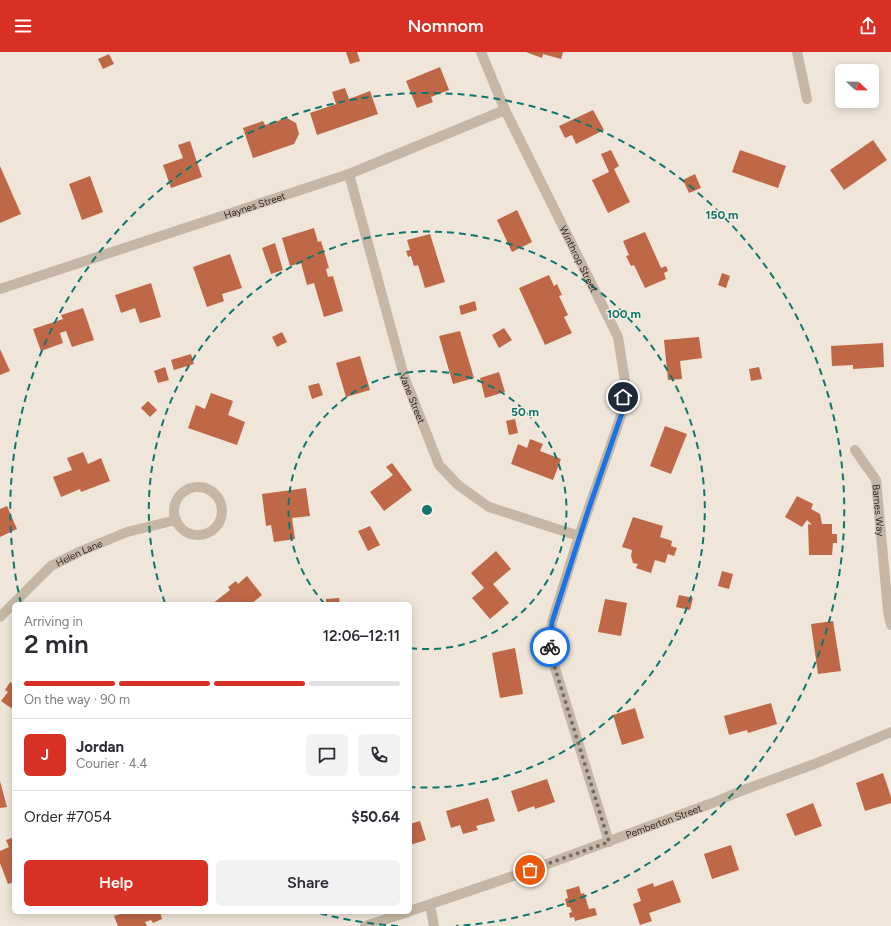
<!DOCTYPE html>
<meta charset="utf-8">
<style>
:root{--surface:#fff;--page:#f2f2f3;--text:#2b2b33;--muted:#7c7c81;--line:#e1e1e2;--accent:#d93025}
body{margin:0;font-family:Figtree,sans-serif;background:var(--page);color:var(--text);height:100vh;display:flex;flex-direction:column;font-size:15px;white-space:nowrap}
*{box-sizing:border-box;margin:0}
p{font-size:13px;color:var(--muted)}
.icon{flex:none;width:22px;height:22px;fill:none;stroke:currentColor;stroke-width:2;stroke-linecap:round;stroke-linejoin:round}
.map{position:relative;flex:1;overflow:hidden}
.drawer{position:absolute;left:12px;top:550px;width:400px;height:312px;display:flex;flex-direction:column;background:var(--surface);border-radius:6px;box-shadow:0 2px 10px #0003}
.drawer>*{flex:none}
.needle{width:26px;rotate:112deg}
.tools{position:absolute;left:835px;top:12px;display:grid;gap:8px}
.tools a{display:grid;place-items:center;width:44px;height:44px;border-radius:6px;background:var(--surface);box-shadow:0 2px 10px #0003;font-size:20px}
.pin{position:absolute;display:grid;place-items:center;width:34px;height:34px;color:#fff;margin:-17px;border:2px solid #fff;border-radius:50%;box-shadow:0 1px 4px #0007}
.courier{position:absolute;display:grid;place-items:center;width:40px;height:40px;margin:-20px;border:3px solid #1a73e8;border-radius:50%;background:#fff;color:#222;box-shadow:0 1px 5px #0007}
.summary em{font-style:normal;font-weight:600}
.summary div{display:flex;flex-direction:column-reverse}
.summary{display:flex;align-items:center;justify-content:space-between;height:68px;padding:0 12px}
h1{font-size:26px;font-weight:600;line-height:30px}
.bar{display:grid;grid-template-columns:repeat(4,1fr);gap:6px 4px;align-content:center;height:48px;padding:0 12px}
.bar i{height:5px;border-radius:3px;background:var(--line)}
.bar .current{background:var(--accent)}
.bar p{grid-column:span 4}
.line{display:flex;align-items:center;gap:10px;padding:0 12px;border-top:1px solid var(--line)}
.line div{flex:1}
.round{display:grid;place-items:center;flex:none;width:42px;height:42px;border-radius:6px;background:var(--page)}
.button{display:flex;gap:8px;margin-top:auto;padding:8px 12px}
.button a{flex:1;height:46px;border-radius:6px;background:var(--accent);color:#fff;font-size:16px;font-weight:600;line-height:46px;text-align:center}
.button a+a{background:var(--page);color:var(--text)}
header{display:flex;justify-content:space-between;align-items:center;height:52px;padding:0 12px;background:var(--accent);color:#fff;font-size:18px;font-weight:600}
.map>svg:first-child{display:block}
.building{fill:#bf6847}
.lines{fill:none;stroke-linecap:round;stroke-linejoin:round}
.minor{stroke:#c6b6a5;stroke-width:10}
.done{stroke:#756c65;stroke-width:4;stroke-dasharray:0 7.2}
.route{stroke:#1a73e8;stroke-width:5}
.ring{fill:none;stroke:#0f766e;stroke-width:2;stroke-dasharray:7 5}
.labels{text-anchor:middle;stroke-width:3;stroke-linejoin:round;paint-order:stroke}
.street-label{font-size:10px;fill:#332b26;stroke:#f8efe4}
.centre{fill:#0f766e;stroke:#f8efe4;stroke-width:2}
.ring-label{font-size:12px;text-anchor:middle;font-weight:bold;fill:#0f766e;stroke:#f8efe4;stroke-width:3;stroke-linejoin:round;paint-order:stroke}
</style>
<header><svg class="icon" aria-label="menu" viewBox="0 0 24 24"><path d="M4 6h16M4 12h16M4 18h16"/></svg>Nomnom<svg class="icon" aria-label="share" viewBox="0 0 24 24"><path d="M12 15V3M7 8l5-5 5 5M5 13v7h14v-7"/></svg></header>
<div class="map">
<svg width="891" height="874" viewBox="0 0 891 874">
<rect width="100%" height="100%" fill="#efe5d9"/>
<g class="building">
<polygon points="346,0 357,0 360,9 350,12"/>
<polygon points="526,0 563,0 561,7 543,2 542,6"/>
<polygon points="109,2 114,12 103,17 98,7"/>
<polygon points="440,15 449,38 431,45 433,50 417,56 406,29"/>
<polygon points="345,36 349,47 370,39 378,62 317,83 310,61 336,52 332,40"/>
<polygon points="593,58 604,78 576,92 572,83 565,86 559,74"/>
<polygon points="287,66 296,71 299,82 294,92 253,106 243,76 263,69 265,73"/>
<polygon points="873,88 887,108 844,138 830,118"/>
<polygon points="190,89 202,125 171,136 163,113 183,106 178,93"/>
<polygon points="611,98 619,114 614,117 630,150 608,161 592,128 609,120 601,102"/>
<polygon points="740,98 786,114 778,136 732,120"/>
<polygon points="0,114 21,162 0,171"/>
<polygon points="695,122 701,136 689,141 683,128"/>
<polygon points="90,124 103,160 82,168 69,132"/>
<polygon points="517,158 532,190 512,200 497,168"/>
<polygon points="314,176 318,190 321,189 329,216 326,217 328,225 333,224 343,259 324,265 314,231 307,233 301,211 290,214 282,186"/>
<polygon points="645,180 661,216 666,214 668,219 664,221 666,227 645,236 634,213 631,214 626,204 629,203 623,189"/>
<polygon points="430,182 445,230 425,236 418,213 414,214 411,204 408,205 406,199 410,198 407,188"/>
<polygon points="275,191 283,218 271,222 262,196"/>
<polygon points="230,202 242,236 222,242 224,249 207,255 193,215"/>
<polygon points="722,221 730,224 726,236 718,233"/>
<polygon points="549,223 554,234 557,232 562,243 559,244 568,263 564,265 572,281 545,293 519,236"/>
<polygon points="151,231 161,265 140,271 135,256 121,261 115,243"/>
<polygon points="475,249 477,258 461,263 459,254"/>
<polygon points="83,256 94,288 72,295 66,279 60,281 63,291 41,299 33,277 63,267 61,263"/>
<polygon points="504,276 512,288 499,296 492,283"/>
<polygon points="460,279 474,326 453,332 439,284"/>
<polygon points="282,280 287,290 277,295 272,285"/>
<polygon points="699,285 702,306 680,309 682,327 668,328 664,288"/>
<polygon points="883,291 884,315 853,317 853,313 832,314 831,294"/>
<polygon points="0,297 10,319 0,323"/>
<polygon points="191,302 194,312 174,318 171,308"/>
<polygon points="360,304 370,338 346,345 336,311"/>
<polygon points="165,315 169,328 158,331 154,319"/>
<polygon points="759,315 762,327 751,329 749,317"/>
<polygon points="499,320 505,340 485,346 480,326"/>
<polygon points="319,331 323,343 312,347 308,334"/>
<polygon points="211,341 233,349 228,363 245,370 237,393 188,376 196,353 205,357"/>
<polygon points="148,349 157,358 150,365 141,356"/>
<polygon points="515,367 518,381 509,383 506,369"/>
<polygon points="665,374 687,382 671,422 650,414"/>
<polygon points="530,387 543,392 540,399 561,407 553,428 511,412 518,392 527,396"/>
<polygon points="83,400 88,412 101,406 110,429 81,440 80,437 61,445 53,425 72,418 67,406"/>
<polygon points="392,411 412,438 384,459 370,440 393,423 386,415"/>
<polygon points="306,436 310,464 292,466 295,487 274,490 271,473 266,474 262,442"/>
<polygon points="797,444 813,452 811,457 820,462 822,472 832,472 832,482 837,482 837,491 833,491 832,503 809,503 808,472 812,473 807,468 802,475 785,465"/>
<polygon points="7,454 17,477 0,485 0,457"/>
<polygon points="633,465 663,474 660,485 672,489 671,494 677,496 674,504 668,502 665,511 655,508 651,521 636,516 638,512 633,511 631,504 632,498 622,495"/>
<polygon points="370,474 380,493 368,499 358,479"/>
<polygon points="496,499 511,517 493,532 509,551 490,567 472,546 484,536 471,521"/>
<polygon points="722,519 733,522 729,537 718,534"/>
<polygon points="247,524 262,543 251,552 212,552 230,538 228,535 236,529 238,532"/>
<polygon points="679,543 693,546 690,558 676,555"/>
<polygon points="339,546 340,552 326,552 326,547"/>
<polygon points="605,547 627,551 621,584 598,580"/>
<polygon points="833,569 841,619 818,622 811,572"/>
<polygon points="515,596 523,642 500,646 492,601"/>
<polygon points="10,630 13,632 14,630 14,658 1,649 8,640 5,638"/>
<polygon points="771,651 777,672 748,681 747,678 729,683 724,664"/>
<polygon points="635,656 644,686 622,693 613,663"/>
<polygon points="883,721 891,745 891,751 865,759 856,731"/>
<polygon points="547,727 555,750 535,757 534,754 518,760 511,739"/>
<polygon points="0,729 7,755 0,756"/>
<polygon points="488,746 495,769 476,774 478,778 463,782 460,773 451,776 446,759"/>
<polygon points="813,751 822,774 795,784 786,762"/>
<polygon points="420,769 426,788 410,793 410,772"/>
<polygon points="14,785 14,830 8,832 0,811 0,799 9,795 6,788"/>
<polygon points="731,793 739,818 712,827 704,802"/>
<polygon points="673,828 681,850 649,861 652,869 640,873 633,852 641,849 637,837 653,831 654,835"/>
<polygon points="579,834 581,842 584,841 589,857 595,856 597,863 575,869 574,865 570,866 569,861 572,860 570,855 567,855 565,847 568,846 566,838"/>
<polygon points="126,860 160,860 162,867 153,871 151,868 145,870 147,874 118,874 114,864"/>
</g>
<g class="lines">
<g class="minor">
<path id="s1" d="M481 0 505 58 618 285 625 329 622 361 579 484 552 570 550 600 609 790"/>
<polyline points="797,0 807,47"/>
<path id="s2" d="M349 122 404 324 439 413 458 433 489 455 579 484"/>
<path id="s3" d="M0 237 349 122 505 58"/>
<path id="s4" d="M855 398 876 428 888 559 891 573"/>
<circle cx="198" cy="459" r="24"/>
<path id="s5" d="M0 565 51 514 81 499 127 480 176 468"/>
<polyline points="430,853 434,874"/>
<path id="s6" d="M410 859 531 818 715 750 741 739 817 711 891 680"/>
<polyline points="365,874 408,860"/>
</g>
</g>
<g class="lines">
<polyline class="done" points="530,818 609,790 550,600 550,595"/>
<polyline class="route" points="550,595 552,570 588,459 622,361 623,345"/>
</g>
<g class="ring">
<path d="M325 552A139 139 0 1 1 410 596"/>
<path d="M165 551A278 278 0 1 1 410 735"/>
<path d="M398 874A417 417 0 0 1 319 861M21 552A417 417 0 1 1 456 874"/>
</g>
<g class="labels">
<g class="street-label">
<text dy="4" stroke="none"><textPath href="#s3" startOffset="268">Haynes Street</textPath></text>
<text dy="4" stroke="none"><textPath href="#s1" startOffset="229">Winthrop Street</textPath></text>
<text dy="4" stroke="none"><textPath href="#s2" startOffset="233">Vane Street</textPath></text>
<text dy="4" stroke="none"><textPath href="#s4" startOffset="67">Barnes Way</textPath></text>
<text dy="4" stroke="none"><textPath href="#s5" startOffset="103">Helen Lane</textPath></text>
<text dy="4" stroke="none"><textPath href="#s6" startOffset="269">Pemberton Street</textPath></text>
</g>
</g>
<circle cx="427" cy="458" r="6" class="centre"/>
<g class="ring-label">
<text x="722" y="167">150 m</text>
<text x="624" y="266">100 m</text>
<text x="525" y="364">50 m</text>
</g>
</svg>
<div class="tools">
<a><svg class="needle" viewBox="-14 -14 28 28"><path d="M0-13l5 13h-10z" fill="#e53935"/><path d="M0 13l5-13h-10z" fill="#7c7c81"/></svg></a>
</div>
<div class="pin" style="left:530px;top:818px;background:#ea580c"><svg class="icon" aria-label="bag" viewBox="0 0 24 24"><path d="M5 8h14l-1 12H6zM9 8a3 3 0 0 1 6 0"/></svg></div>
<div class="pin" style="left:623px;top:345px;background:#1f2937"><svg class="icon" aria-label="home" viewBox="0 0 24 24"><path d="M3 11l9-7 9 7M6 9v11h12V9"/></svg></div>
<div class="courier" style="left:550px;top:595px"><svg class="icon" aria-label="bike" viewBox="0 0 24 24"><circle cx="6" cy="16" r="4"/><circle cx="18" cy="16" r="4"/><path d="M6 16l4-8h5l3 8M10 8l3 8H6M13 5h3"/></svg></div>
<section class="drawer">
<div class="summary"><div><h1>2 min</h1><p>Arriving in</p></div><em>12:06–12:11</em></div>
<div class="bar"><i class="current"></i><i class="current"></i><i class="current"></i><i></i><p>On the way · 90 m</p></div>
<div class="line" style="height:72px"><b class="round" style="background:var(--accent);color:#fff">J</b><div><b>Jordan</b><p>Courier · 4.4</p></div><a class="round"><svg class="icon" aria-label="chat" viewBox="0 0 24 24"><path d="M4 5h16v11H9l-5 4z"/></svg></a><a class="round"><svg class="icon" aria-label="phone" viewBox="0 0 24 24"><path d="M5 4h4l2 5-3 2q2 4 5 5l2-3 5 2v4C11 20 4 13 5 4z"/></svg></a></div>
<div class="line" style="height:52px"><div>Order #7054</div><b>$50.64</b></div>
<div class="button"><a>Help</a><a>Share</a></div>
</section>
</div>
